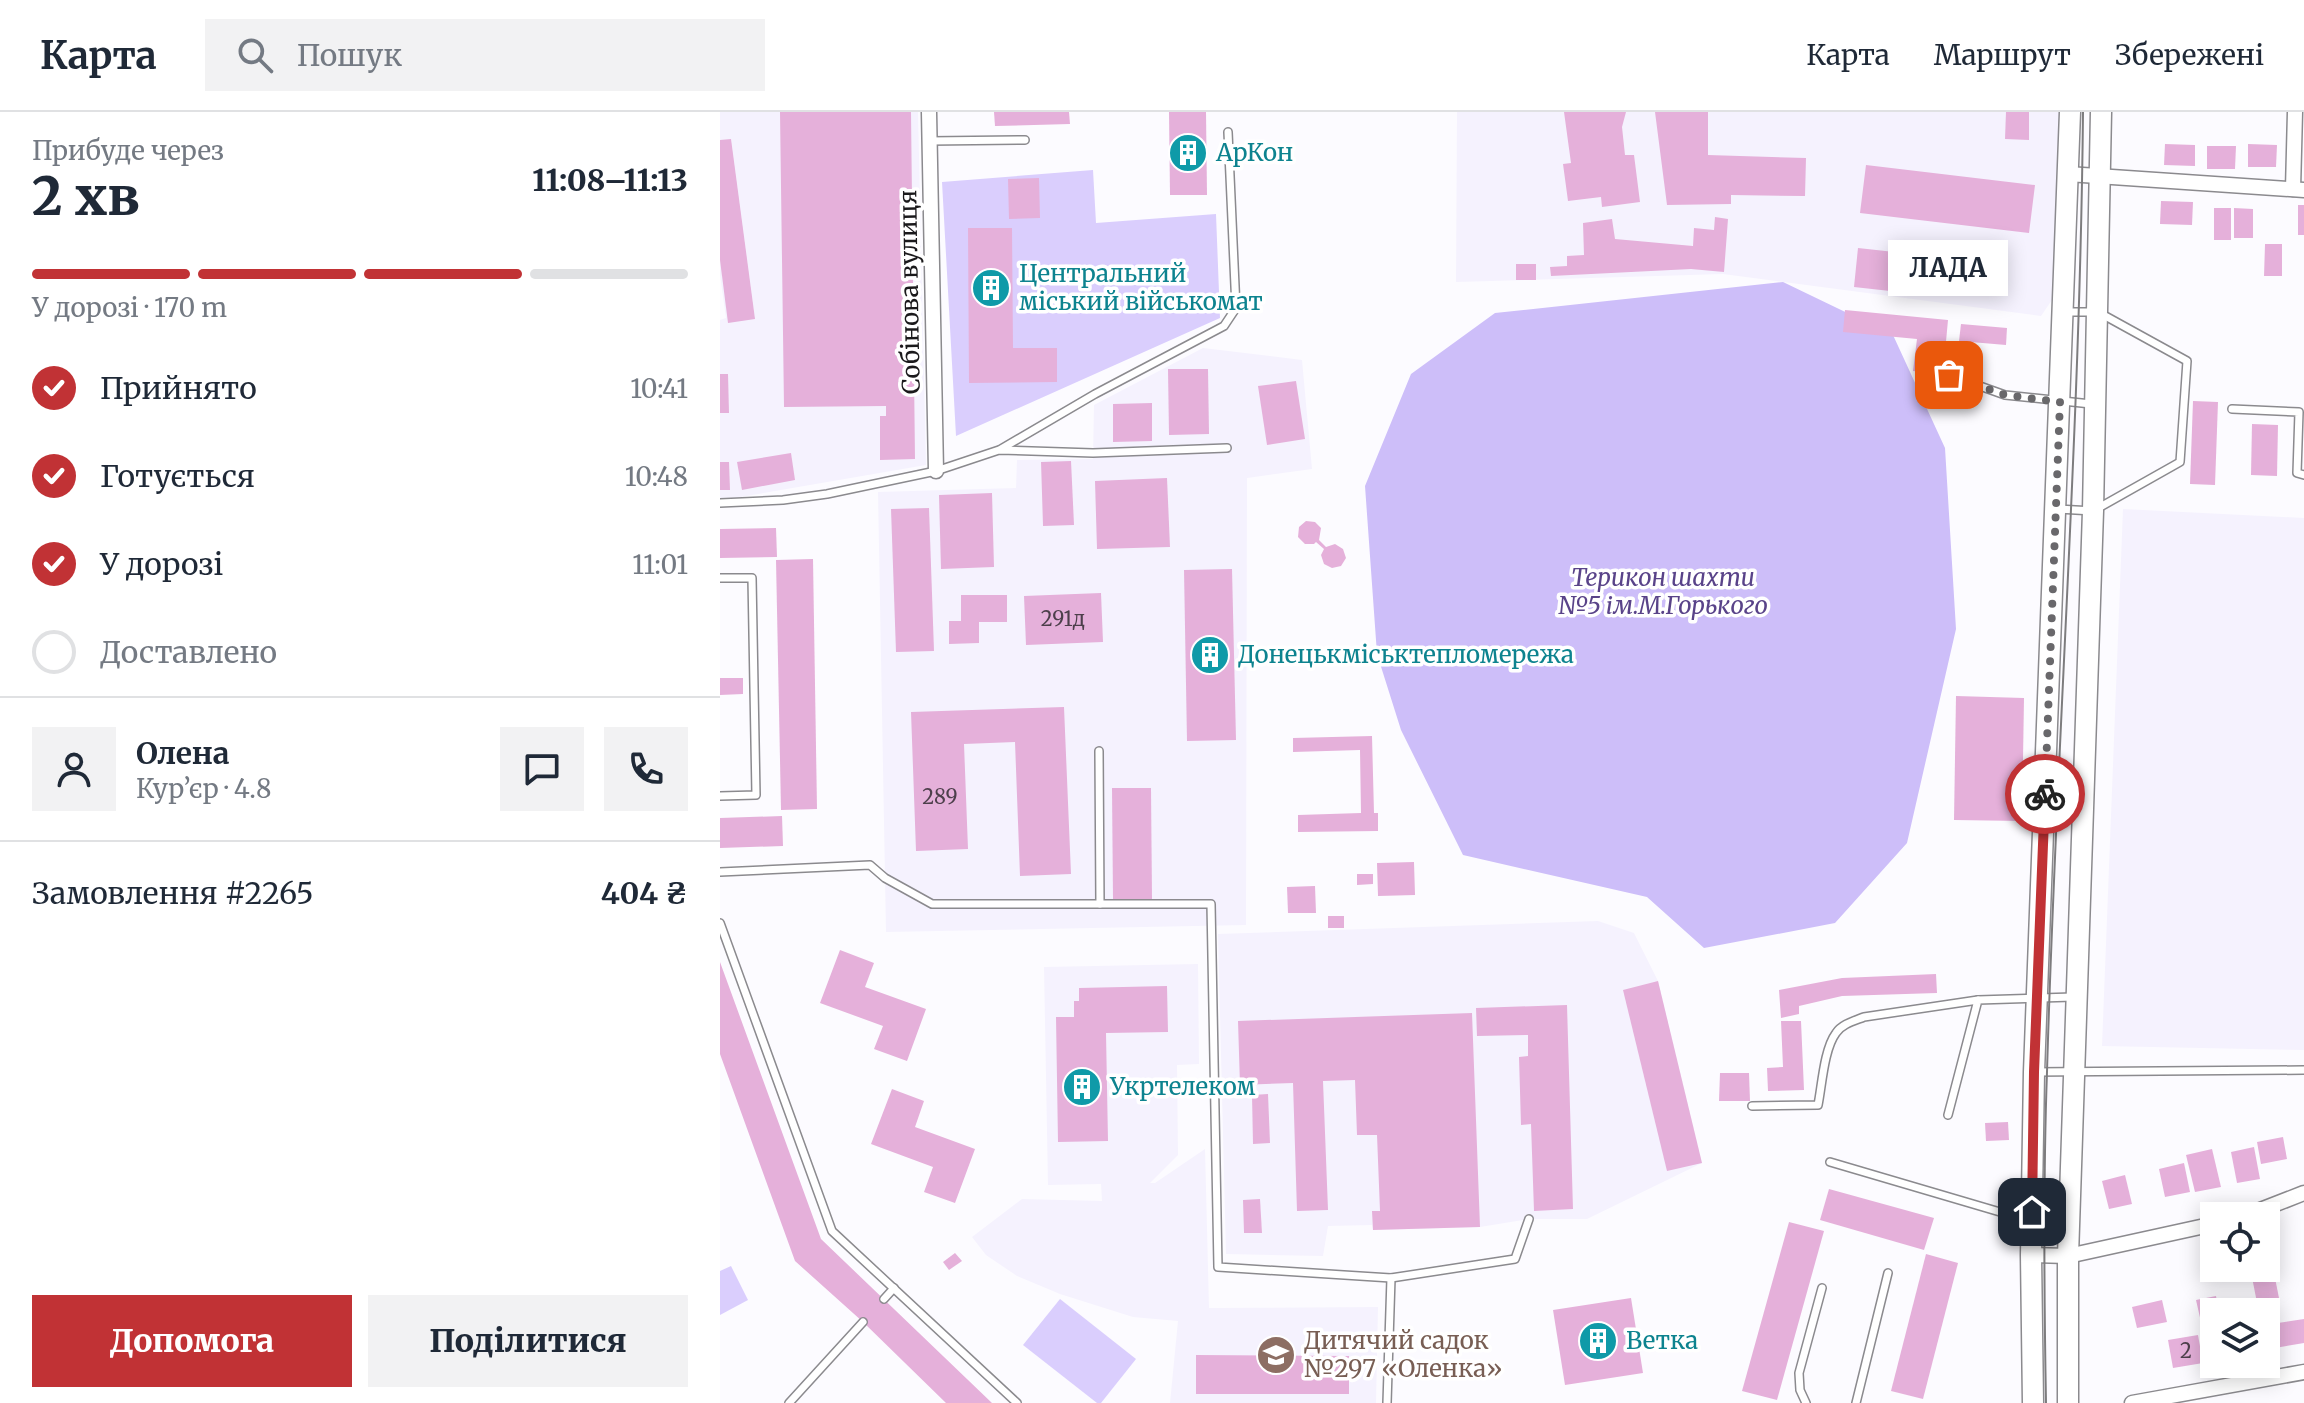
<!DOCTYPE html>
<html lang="uk">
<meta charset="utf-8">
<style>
:root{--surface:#fff;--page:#f2f2f3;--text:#1f2937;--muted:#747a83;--line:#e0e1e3;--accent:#c13235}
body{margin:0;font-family:Merriweather,serif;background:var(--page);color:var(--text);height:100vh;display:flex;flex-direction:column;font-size:30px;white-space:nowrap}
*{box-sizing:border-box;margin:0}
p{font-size:26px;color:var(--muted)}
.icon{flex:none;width:44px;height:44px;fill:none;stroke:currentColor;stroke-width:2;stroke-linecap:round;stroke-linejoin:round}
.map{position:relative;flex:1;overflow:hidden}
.side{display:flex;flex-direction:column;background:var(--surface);width:720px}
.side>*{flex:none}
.tools{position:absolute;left:1480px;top:1090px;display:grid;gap:16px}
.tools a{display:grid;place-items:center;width:80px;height:80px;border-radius:0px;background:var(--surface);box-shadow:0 4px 20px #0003;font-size:40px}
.pin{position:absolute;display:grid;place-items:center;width:68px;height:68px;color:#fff;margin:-34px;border-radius:16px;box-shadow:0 4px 12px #0006}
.courier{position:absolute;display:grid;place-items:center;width:80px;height:80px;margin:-40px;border:6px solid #c13235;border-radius:50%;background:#fff;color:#222;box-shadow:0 2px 10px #0007}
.bubble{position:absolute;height:56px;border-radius:0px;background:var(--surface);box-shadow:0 4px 20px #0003;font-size:26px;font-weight:800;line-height:56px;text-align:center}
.head em{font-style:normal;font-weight:800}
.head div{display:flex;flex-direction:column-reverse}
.head{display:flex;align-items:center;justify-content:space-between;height:136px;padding:0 32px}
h1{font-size:52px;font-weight:800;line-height:60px}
.bar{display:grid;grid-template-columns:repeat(4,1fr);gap:12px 8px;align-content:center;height:96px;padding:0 32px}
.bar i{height:10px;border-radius:6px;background:var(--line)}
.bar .selected{background:var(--accent)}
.bar p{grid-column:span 4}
.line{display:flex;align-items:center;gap:20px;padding:0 32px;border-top:2px solid var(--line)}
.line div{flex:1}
.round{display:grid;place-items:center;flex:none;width:84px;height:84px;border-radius:0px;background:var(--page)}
ol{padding:0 32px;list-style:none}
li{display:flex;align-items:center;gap:24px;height:88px}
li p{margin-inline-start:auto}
li .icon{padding:8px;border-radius:50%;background:var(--accent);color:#fff;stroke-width:4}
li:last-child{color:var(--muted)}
li i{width:44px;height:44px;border:4px solid var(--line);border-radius:50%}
.button{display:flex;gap:16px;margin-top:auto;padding:16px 32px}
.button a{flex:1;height:92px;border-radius:0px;background:var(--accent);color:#fff;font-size:32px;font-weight:800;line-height:92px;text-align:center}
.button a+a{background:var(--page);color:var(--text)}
header{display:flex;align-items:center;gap:48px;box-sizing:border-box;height:112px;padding:0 40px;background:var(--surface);border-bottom:2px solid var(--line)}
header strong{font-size:38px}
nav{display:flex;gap:44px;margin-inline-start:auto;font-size:28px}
.search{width:560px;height:72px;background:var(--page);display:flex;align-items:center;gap:20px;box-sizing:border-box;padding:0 28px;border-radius:0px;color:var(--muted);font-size:30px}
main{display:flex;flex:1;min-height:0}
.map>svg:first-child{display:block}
.built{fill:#f5f2fe}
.green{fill:#dacefd}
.forest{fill:#cdbef9}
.building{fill:#e5b0da}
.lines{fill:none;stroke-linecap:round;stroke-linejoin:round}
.lane-casing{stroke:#8b8a8e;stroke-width:10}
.street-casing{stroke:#8b8a8e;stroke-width:17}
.secondary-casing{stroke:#8b8a8e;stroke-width:23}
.lane{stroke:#fff;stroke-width:7}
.street{stroke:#fff;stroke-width:14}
.secondary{stroke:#fff;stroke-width:20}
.tram{stroke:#7d7c7e;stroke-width:2}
.done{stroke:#69686b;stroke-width:8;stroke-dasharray:0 14.4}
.route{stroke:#c13235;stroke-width:10}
.labels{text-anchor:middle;stroke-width:7;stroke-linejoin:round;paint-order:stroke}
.number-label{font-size:20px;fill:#4d3f4b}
.culture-label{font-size:24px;fill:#0d838f;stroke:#fff;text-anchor:start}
.street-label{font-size:24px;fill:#1a191b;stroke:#fff}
.park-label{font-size:24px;font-style:italic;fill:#594389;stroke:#fff}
.education-label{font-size:24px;fill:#785e54;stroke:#fff;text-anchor:start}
</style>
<header>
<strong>Карта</strong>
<div class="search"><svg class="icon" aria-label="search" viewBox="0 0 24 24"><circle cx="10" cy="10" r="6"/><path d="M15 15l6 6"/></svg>Пошук</div>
<nav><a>Карта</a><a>Маршрут</a><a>Збережені</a></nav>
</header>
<main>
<section class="side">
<div class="head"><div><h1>2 хв</h1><p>Прибуде через</p></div><em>11:08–11:13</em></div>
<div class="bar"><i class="selected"></i><i class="selected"></i><i class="selected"></i><i></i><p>У дорозі · 170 m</p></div>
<ol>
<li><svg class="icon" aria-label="check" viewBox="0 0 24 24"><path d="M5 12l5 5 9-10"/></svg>Прийнято<p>10:41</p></li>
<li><svg class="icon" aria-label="check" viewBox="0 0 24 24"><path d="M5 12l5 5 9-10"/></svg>Готується<p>10:48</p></li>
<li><svg class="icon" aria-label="check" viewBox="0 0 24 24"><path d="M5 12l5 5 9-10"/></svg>У дорозі<p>11:01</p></li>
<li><i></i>Доставлено</li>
</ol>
<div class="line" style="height:144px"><a class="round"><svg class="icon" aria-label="person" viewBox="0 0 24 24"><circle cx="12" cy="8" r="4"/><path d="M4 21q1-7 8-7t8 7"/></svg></a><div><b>Олена</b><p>Кур’єр · 4.8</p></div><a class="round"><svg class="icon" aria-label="chat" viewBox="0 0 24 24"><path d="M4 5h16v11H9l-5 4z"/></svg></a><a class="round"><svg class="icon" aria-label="phone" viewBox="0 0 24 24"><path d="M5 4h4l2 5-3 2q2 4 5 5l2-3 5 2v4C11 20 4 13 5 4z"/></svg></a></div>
<div class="line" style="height:104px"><div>Замовлення #2265</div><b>404 ₴</b></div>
<div class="button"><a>Допомога</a><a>Поділитися</a></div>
</section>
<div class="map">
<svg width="1584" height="1291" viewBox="0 0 1584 1291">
<rect width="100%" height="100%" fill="#fcfbff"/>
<g class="built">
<polygon points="0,0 198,0 206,353 15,386 0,386 0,208 6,206 0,163"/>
<polygon points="737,0 1340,0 1336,182 1321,204 1003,162 736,170"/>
<polygon points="483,236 582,248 592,357 527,366 526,813 166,820 158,380 296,376 297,348 373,347 374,293"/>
<polygon points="1403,397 1584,406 1584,938 1382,934"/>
<polygon points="878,809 914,821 938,869 982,1051 867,1107 809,1107 760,1115 653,1118 652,1113 608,1114 603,1144 506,1142 498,822"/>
<polygon points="478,852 479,952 457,953 458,1043 430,1071 435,1071 485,1037 489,1196 658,1195 656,1291 450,1291 458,1209 413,1205 340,1182 297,1164 266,1143 252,1125 302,1087 382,1089 381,1072 328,1073 324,855"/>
</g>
<g class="green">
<polygon points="373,58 376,111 496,102 500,206 236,324 222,70"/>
<polygon points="11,1154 28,1188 0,1203 0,1159"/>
<polygon points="340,1187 416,1247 381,1291 377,1291 303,1233"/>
</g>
<polygon class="forest" points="1063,170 1173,223 1225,336 1236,517 1187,731 1115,811 984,836 927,785 743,743 681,618 657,542 645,374 691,262 775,201"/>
<g class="building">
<polygon points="60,0 191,0 195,347 160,348 160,304 166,304 166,294 64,295"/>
<polygon points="274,0 349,0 350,12 275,14"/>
<polygon points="449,0 486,0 487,83 450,83"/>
<polygon points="844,0 906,0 902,15 905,43 914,43 920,90 882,95 881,85 848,89 843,52 851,51"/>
<polygon points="935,0 988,0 988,43 1086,46 1085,84 1011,83 1011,92 947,93"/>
<polygon points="1286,0 1309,0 1309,28 1285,27"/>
<polygon points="11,27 35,207 8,211 0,148 0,28"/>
<polygon points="1445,32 1475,33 1475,54 1444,53"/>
<polygon points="1528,32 1557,33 1556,55 1528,55"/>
<polygon points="1487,34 1516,34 1515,57 1487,57"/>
<polygon points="1146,53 1315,73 1309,121 1140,101"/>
<polygon points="319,66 320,106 289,107 288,67"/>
<polygon points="1441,89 1473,90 1472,113 1440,112"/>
<rect x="1578" y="93" width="6" height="30"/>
<rect x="1494" y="96" width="17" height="32"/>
<polygon points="1514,96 1533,97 1533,126 1514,126"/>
<polygon points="995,105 1008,107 1004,160 971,157 831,164 830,155 847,154 847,144 864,143 863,111 892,107 895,127 973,134 974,116 994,118"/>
<polygon points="248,116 292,116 293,236 337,236 337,270 249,271"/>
<polygon points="1545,132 1562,132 1562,164 1544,164"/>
<polygon points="1138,136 1220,145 1215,184 1134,175"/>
<rect x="796" y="152" width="20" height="16"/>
<polygon points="1125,198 1228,208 1223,262 1193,259 1197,227 1123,220"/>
<polygon points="1241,212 1287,216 1286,233 1239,229"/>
<polygon points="448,257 488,257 489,322 449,323"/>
<polygon points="0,262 8,262 9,301 0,301"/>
<polygon points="576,269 585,327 547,333 538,274"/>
<polygon points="1473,289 1498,290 1495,373 1470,372"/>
<polygon points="432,291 432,329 393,330 393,292"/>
<polygon points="1532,312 1558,313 1557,364 1531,363"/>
<polygon points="71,341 75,368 22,378 17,350"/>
<polygon points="351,349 354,413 323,414 321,350"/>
<polygon points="0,350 9,350 10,378 0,378"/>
<polygon points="447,366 450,435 377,437 375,369"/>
<polygon points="272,381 274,455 221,457 219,383"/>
<polygon points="209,396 214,539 176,540 171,397"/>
<polygon points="586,409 595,410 601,416 599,428 606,435 615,432 623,437 626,446 621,454 612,456 604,452 601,443 604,437 596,430 594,432 585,432 578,425 579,415"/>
<polygon points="56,416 57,445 0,446 0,417"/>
<polygon points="93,447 97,697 61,698 56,448"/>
<polygon points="512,457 516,628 467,629 464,458"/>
<polygon points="381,481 383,530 306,533 304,484"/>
<polygon points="241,483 287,483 287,510 259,510 259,531 229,532 229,509 241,509"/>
<polygon points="0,566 23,566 23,582 0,583"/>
<polygon points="1236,584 1304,586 1302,709 1234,708"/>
<polygon points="344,595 351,762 300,764 295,630 244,632 248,737 196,739 191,600"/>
<polygon points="652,624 654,701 658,701 658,719 578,720 578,703 641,701 640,638 573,640 573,626"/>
<polygon points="392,676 431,676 432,787 393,787"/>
<polygon points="62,704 63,734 0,736 0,706"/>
<polygon points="694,750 695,783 658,784 657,751"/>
<polygon points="637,762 653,762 653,772 637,773"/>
<polygon points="595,774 596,801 568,801 567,775"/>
<rect x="608" y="804" width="16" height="12"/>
<polygon points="120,838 154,851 145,875 206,897 187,949 154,937 163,914 100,891"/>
<polygon points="0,850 101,1127 272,1291 226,1291 143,1210 75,1149 0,942"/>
<polygon points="1216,862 1217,881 1122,884 1079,894 1079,902 1061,906 1059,878 1122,866"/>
<polygon points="938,869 982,1051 947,1059 903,878"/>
<polygon points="447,874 448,920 386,921 388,1029 338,1030 336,905 354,905 354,889 359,889 359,876"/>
<polygon points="847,893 853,1097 814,1099 811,1012 801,1013 799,945 808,944 808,923 757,924 756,896"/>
<polygon points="752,901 760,1115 653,1118 652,1099 660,1099 657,1023 637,1023 635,968 603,969 608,1098 577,1099 573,971 520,973 518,909"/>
<polygon points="1061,909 1081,909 1084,978 1048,979 1047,956 1063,955"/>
<polygon points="1000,961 1029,961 1030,989 999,989"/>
<polygon points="172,977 204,989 195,1015 255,1037 235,1091 204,1080 213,1055 151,1032"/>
<polygon points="548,982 550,1031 533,1032 532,983"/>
<polygon points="1288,1010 1289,1028 1266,1029 1265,1011"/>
<polygon points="1563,1025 1567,1047 1541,1052 1537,1030"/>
<polygon points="1534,1035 1540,1067 1517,1071 1511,1040"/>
<polygon points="1492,1037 1501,1075 1475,1080 1466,1043"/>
<polygon points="1464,1051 1470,1080 1445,1085 1439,1057"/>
<polygon points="1405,1063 1412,1092 1389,1097 1382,1069"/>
<polygon points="1109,1077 1214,1106 1204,1138 1100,1108"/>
<polygon points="540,1087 542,1121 524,1121 523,1088"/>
<polygon points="1069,1110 1104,1119 1057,1288 1022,1279"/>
<polygon points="235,1141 242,1149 229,1158 223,1150"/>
<polygon points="1206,1142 1238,1151 1203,1287 1171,1279"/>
<polygon points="1553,1156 1560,1191 1538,1196 1531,1160"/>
<polygon points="1496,1184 1499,1200 1494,1200 1494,1208 1481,1210 1476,1188"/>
<polygon points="911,1186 923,1261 845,1273 833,1198"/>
<polygon points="1442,1188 1447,1210 1417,1216 1412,1195"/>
<polygon points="1584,1207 1584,1231 1555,1236 1551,1212"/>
<polygon points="1478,1223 1483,1251 1453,1256 1448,1228"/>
<polygon points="476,1243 629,1244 629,1282 476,1282"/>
</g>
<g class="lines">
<defs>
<g id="lane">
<polyline points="209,29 305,28"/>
<polyline points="1229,263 1285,283 1371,292"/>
<polyline points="1512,297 1579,300 1577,361 1584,363"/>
<polyline points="281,337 375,282 504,214 516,196 508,20"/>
<polyline points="0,391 63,388 107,382 216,359 279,338 373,341 507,336"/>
<polyline points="1338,397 1373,399 1460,350 1467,249 1378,200 1344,200"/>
<polyline points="0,466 32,466 36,683 0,684"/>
<polyline points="379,639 380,792"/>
<polyline points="0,760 150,753 165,766 212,792 491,792 498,1155 671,1166 795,1147 809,1107"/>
<polyline points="0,811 112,1119 297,1291"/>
<polyline points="1314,960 1584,958"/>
<path d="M1032 994 1098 993C1102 973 1104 937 1116 921 1122 912 1134 909 1144 905L1258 888"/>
<polyline points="1228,1003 1258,888 1353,885"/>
<polyline points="1110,1050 1280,1100 1349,1101"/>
<polyline points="164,1187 174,1176"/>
<polyline points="69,1291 143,1210"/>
<polyline points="667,1291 671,1166"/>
<polyline points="1086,1291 1080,1278 1079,1261 1102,1176"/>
<polyline points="1136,1291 1168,1161"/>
</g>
<g id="street">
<polyline points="209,0 216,359"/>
<polyline points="1348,62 1584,78"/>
<polyline points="1573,77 1575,0"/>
<polyline points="1525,1104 1584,1081"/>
<polyline points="1311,1143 1348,1144 1494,1112"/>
<polyline points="1412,1291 1584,1260"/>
</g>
<g id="secondary">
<polyline points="1313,1291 1311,1143 1314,960 1350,0"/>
<polyline points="1348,1291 1348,1144 1373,399 1381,0"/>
</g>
</defs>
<use href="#lane" class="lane-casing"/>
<use href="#street" class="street-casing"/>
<use href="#secondary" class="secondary-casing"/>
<use href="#lane" class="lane"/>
<use href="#street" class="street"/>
<use href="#secondary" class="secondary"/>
<path class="tram" d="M1326 1291C1324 1181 1323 1070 1327 960 1336 640 1360 320 1363 0"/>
</g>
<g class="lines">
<polyline class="done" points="1229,263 1285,283 1340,290 1325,682"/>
<polyline class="route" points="1312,1100 1314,960 1325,682"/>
</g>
<defs>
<symbol id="building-disc" viewBox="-11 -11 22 22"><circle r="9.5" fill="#0f9aa8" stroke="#fff"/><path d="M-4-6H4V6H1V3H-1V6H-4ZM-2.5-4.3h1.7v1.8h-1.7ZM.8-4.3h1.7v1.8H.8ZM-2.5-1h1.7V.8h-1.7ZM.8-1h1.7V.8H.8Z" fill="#fff"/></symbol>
<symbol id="school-disc" viewBox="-11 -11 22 22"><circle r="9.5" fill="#8d6e63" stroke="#fff"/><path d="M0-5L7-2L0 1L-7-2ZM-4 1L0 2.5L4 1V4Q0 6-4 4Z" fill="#fff"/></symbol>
</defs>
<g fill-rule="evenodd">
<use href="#building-disc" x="446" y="19" width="44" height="44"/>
<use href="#building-disc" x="249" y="154" width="44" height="44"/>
<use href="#building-disc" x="468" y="521" width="44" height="44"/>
<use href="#building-disc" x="340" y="953" width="44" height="44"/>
<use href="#building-disc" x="856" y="1207" width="44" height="44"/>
<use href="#school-disc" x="534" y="1221" width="44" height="44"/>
</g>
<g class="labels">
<g class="number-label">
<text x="343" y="514">291д</text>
<text x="220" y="692">289</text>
<text x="1466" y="1246">2</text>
</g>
<g class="culture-label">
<text x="496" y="49">АрКон</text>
<text x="299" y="170">Центральний<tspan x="299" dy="28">міський військомат</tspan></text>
<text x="518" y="551">Донецькміськтепломережа</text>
<text x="390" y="983">Укртелеком</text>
<text x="906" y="1237">Ветка</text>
</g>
<g class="street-label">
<text transform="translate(190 180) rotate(-91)" y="8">Собінова вулиця</text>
</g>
<g class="park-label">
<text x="943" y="474">Терикон шахти<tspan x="943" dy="28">№5 ім.М.Горького</tspan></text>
</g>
<g class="education-label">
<text x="584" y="1237">Дитячий садок<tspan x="584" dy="28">№297 «Оленка»</tspan></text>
</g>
</g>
</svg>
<div class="tools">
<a><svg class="icon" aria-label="locate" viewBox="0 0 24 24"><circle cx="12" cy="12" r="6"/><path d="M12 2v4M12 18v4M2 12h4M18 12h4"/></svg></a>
<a><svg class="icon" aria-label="layers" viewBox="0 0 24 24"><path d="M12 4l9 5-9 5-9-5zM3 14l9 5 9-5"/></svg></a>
</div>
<div class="pin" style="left:1229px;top:263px;background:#ea580c"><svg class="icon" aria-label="bag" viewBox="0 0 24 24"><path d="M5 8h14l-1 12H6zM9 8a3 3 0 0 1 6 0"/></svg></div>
<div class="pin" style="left:1312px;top:1100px;background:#1f2937"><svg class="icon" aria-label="home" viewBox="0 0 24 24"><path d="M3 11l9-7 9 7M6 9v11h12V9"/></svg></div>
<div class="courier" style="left:1325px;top:682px"><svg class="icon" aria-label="bike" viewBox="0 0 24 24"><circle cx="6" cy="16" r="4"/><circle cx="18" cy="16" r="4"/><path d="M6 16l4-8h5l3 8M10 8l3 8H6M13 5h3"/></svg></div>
<div class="bubble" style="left:1168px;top:128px;width:120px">ЛАДА</div>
</div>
</main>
